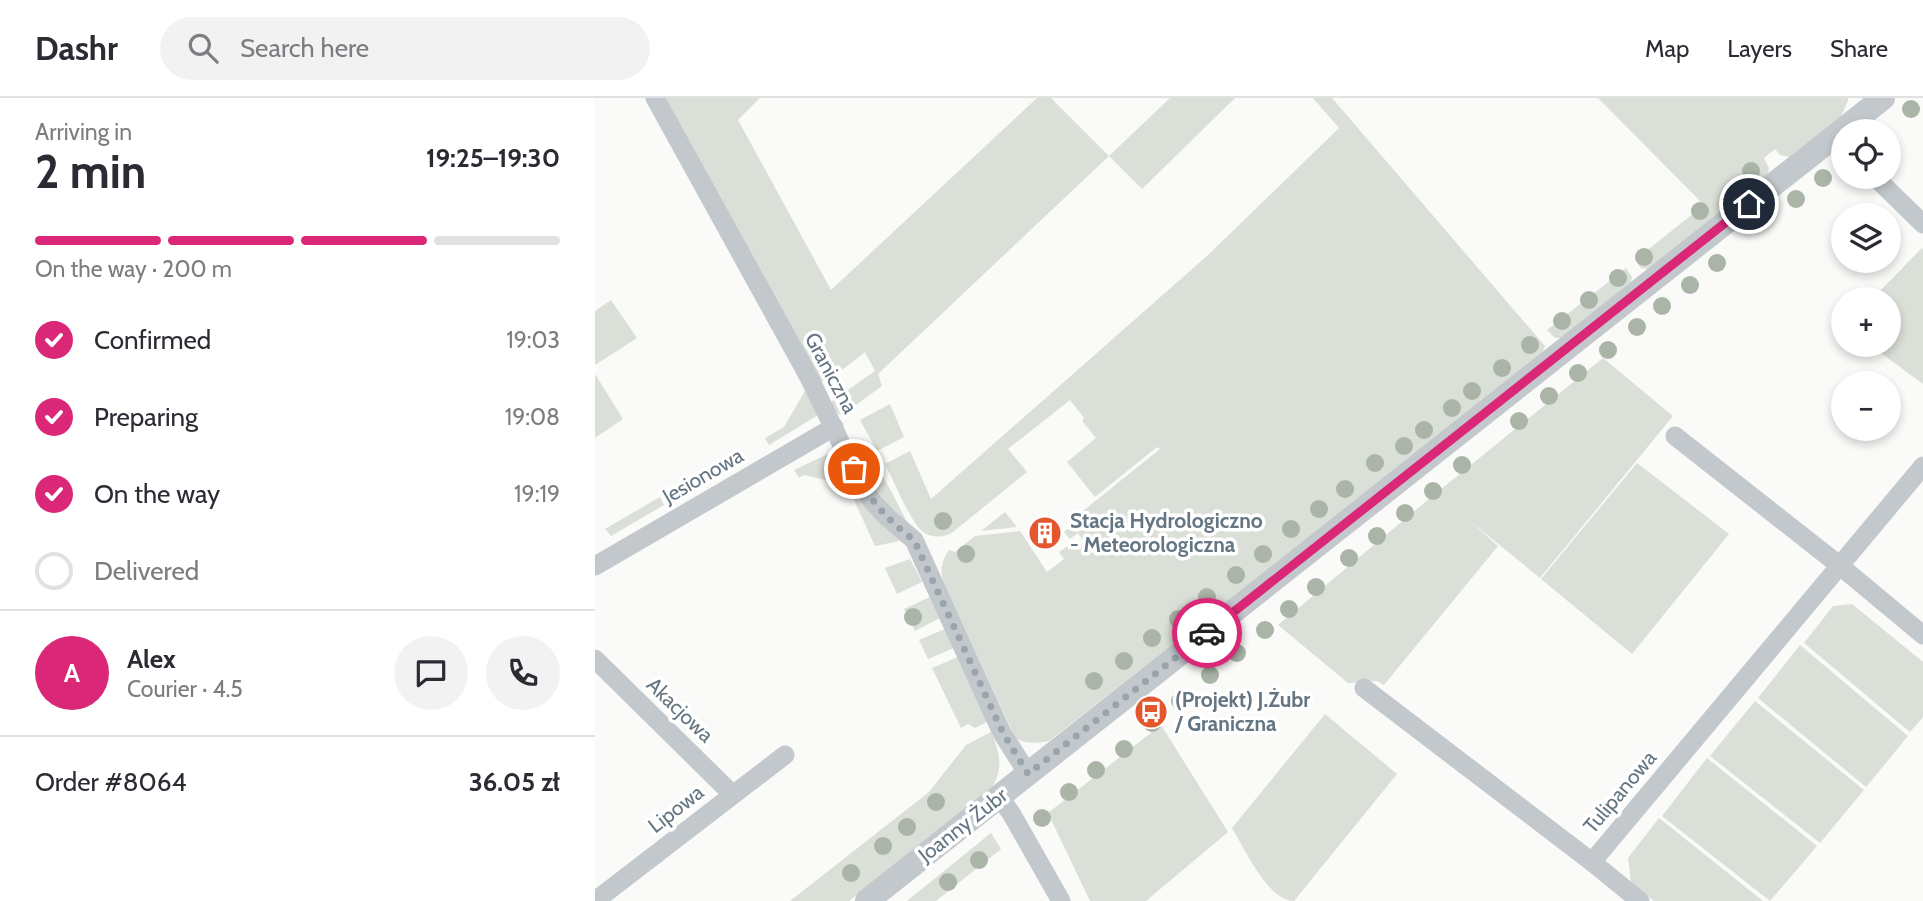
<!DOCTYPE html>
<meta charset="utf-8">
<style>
:root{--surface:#fff;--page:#f2f2f3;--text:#2b2b33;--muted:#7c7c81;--line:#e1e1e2;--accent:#db2777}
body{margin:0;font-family:Cabin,sans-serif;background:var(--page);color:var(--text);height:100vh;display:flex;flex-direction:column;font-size:26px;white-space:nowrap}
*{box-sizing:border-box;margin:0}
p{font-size:23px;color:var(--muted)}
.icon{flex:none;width:38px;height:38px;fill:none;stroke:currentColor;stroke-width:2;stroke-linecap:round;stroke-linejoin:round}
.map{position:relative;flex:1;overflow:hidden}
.side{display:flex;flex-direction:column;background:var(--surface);width:595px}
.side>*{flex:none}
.fabs{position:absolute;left:1236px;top:21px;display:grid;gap:14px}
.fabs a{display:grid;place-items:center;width:70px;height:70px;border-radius:50%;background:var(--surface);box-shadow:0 4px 10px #0003;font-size:35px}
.pin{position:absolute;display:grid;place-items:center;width:60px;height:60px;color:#fff;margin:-30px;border:4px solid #fff;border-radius:50%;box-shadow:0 2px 7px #0007}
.courier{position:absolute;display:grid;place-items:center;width:70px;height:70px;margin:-35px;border:5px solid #db2777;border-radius:50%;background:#fff;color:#222;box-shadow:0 2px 9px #0007}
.overview em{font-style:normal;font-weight:700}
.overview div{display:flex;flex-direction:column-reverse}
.overview{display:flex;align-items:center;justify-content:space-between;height:119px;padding:0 35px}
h1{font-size:46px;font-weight:700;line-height:52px}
.bar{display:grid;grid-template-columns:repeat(4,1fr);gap:10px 7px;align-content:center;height:84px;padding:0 35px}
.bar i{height:9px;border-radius:5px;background:var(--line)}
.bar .current{background:var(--accent)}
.bar p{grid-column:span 4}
.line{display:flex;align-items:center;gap:18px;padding:0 35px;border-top:2px solid var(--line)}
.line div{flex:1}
.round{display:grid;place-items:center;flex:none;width:74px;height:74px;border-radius:37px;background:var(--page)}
ol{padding:0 35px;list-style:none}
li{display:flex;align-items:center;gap:21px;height:77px}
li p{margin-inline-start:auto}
li .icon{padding:7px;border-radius:50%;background:var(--accent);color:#fff;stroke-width:4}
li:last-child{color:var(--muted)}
li i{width:38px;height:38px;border:4px solid var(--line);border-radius:50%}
header{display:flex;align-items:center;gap:42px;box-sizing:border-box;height:98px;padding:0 35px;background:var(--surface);border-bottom:2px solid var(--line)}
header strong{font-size:33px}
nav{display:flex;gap:38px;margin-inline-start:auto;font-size:24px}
.search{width:490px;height:63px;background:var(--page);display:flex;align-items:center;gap:18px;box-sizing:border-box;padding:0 24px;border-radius:38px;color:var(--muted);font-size:26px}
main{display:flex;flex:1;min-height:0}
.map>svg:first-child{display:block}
.green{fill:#dadfd7}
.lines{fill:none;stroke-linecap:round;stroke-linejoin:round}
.minor{stroke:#c3c8cc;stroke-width:19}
.tertiary{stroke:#c3c8cc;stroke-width:24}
.tree{fill:#aab4a7}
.done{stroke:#99a4ac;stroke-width:7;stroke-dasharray:0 12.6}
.route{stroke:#db2777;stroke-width:9}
.labels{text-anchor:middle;stroke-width:7;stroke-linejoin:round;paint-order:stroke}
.street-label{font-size:21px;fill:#657683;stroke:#fff}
.poi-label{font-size:21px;font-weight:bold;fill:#657683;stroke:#fff;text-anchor:start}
</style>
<header>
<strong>Dashr</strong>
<div class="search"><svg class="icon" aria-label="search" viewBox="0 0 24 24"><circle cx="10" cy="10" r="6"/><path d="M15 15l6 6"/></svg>Search here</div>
<nav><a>Map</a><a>Layers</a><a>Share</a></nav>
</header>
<main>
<section class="side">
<div class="overview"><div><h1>2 min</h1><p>Arriving in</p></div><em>19:25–19:30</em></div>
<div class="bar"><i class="current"></i><i class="current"></i><i class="current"></i><i></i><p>On the way · 200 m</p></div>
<ol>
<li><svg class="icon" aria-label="check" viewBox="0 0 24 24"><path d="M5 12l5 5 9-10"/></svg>Confirmed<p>19:03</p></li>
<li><svg class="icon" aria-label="check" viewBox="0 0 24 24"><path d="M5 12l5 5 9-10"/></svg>Preparing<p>19:08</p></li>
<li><svg class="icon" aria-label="check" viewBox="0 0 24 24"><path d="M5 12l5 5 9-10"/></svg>On the way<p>19:19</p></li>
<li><i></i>Delivered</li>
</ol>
<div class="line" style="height:126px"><b class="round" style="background:var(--accent);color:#fff">A</b><div><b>Alex</b><p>Courier · 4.5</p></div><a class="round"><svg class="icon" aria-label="chat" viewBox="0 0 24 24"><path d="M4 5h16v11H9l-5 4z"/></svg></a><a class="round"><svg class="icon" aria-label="phone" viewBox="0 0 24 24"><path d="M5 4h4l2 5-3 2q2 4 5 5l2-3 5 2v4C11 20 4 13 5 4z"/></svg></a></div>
<div class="line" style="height:91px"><div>Order #8064</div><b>36.05 zł</b></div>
</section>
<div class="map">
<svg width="1328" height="803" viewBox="0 0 1328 803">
<rect width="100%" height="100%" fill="#fafaf8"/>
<g class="green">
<polygon points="67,0 165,0 143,22 236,192 442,0 456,0 514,58 575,0 640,0 547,91 514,58 283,276 287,288 250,315 243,316 236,306 237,303 280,273 270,254 233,283 223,283"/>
<path d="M718 0H737L950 248 946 257 454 643C442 645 430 647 420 639L348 483C345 470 347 463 354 452L360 454 380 438 425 433 452 474 469 461 464 454 477 445 481 450 489 444 483 435 475 441 469 434 478 427V421L565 351 562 349 500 399 472 364 501 340 487 323 489 320 475 302 413 351 432 374 358 434C348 441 332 440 324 430 310 412 301 387 290 366L315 353 336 401 613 157 744 30Z"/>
<polygon points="1003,0 1253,0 1253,3 1246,18 1194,59 1185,57 1180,51 1169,60 1174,70 1173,76 1054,171 1046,170 1040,162 1109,107"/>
<polygon points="1327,150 1328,151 1328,286 1275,247 1293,247 1293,201 1277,201"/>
<polygon points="1031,170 1037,179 1036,184 966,240 960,240 952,232"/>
<polygon points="16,202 42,240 0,267 0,213"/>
<polygon points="1008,260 1078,318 945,480 875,423 903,448 789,587 782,583 753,585 683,527 840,396"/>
<polygon points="203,271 223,317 174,347 170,340 189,329 210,293 200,273"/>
<polygon points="0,276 28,321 0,340"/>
<polygon points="295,306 309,339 282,353 265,322"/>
<path d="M255 348C281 354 302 406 314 428L276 390Z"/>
<polygon points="235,355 246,375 253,374 305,443 280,448 252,387 209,377 204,380 199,372"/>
<polygon points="1042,365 1134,436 1037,556 946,481"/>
<polygon points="103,378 107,385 74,404 69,397"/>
<polygon points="65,399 69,407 16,438 10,431"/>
<polygon points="410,414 422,429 386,433"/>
<polygon points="315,461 327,484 302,496 290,470"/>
<polygon points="335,499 345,520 320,533 309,511"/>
<polygon points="1257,506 1328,564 1328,619 1315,634 1209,545 1238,508"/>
<polygon points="350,531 359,550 333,561 324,542"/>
<polygon points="1205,547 1313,638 1271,689 1163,600"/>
<polygon points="363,559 392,624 380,630 373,626 366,630 337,570"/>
<polygon points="1160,603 1269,692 1225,745 1115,658"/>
<path d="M730 616 802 676 699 803C673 803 650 751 637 730Z"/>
<polygon points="566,627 633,734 551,803 495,803 453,715"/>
<path d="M396 634C405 654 409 671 396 691L254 803H195L334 694 371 647Z"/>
<polygon points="1112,660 1222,748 1175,803 1067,718"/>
<polygon points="1064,720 1168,803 1059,803 1036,784 1033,760"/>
<polygon points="396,735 406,751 341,803 312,803"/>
</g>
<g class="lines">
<g class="minor">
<polyline points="60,0 215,281 265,385 277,403 292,419 319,442 407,635 433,676"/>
<polyline points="1280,79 1328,126"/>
<polyline points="1080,338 1244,467 1328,537"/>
<polyline points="0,468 239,329"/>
<polyline points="0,561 137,696"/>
<polyline points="769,590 997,764 1045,803"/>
<polyline points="404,699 416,715 466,803"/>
<polyline points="997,764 1328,368"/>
<polyline points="0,803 190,657"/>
</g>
<polyline class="tertiary" points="272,803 1288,0"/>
</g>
<g class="tree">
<circle cx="1316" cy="11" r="9"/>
<circle cx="1156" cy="73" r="9"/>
<circle cx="1228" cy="80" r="9"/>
<circle cx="1201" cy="101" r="9"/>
<circle cx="1105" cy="113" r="9"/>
<circle cx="1049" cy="159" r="9"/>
<circle cx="1122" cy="165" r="9"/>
<circle cx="1023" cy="180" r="9"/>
<circle cx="1095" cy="187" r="9"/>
<circle cx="994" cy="202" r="9"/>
<circle cx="1067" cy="208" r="9"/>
<circle cx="967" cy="223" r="9"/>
<circle cx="1042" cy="229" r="9"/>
<circle cx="935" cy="247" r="9"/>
<circle cx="1013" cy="252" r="9"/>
<circle cx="907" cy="270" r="9"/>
<circle cx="983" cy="275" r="9"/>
<circle cx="877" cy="293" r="9"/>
<circle cx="954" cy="298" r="9"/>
<circle cx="857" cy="310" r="9"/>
<circle cx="924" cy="323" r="9"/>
<circle cx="829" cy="332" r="9"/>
<circle cx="809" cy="348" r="9"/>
<circle cx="780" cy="365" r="9"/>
<circle cx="867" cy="367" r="9"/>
<circle cx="750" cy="391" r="9"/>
<circle cx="838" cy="393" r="9"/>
<circle cx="724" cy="411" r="9"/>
<circle cx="810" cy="415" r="9"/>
<circle cx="348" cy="423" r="9"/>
<circle cx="696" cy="431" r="9"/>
<circle cx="782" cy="438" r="9"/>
<circle cx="371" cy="456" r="9"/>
<circle cx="668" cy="456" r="9"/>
<circle cx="754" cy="460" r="9"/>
<circle cx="641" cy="477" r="9"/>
<circle cx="721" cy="489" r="9"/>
<circle cx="612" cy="499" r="9"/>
<circle cx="694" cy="511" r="9"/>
<circle cx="318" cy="519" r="9"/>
<circle cx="583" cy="521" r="9"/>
<circle cx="670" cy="532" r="9"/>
<circle cx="557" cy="540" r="9"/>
<circle cx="642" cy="555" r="9"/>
<circle cx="529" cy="563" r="9"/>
<circle cx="615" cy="577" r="9"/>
<circle cx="499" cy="583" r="9"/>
<circle cx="585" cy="603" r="9"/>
<circle cx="557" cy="625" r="9"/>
<circle cx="529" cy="651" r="9"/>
<circle cx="501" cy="672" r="9"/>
<circle cx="474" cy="694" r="9"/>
<circle cx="341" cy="704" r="9"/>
<circle cx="447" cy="720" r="9"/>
<circle cx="312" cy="729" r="9"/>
<circle cx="288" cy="748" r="9"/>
<circle cx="384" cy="762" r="9"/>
<circle cx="256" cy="775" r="9"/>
<circle cx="353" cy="784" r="9"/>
</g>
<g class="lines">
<path class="done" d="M259 371C273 400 293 423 319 442L408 635 433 676 612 535"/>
<polyline class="route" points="612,535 1154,106"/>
</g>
<defs>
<symbol id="building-disc" viewBox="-11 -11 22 22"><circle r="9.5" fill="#e4572e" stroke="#fff"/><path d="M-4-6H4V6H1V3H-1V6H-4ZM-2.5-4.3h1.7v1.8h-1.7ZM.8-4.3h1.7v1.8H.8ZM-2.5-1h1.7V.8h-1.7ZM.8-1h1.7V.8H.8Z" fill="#fff"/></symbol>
<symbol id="bus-disc" viewBox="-11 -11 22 22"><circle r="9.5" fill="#e4572e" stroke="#fff"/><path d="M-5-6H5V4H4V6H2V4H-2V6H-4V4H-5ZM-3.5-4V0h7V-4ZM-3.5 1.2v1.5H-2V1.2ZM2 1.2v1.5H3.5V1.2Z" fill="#fff"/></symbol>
</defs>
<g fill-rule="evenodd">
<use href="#building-disc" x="431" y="416" width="38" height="38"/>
<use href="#bus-disc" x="537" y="595" width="38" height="38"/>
</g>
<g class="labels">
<g class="street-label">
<text transform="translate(236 275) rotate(62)" y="7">Graniczna</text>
<text transform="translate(108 378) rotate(-30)" y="7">Jesionowa</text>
<text transform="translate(85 612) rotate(44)" y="7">Akacjowa</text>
<text transform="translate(1025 694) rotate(-50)" y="7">Tulipanowa</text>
<text transform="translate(81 711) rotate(-38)" y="7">Lipowa</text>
<text transform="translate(368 727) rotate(-38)" y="7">Joanny Żubr</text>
</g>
<g class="poi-label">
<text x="475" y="430">Stacja Hydrologiczno<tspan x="475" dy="24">- Meteorologiczna</tspan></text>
<text x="580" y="609">(Projekt) J.Żubr<tspan x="580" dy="24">/ Graniczna</tspan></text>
</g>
</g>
</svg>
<div class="fabs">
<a><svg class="icon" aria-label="locate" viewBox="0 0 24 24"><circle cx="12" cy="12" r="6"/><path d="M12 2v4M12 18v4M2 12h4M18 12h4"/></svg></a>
<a><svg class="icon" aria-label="layers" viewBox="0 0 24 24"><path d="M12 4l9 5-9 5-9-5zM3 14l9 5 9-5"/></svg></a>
<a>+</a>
<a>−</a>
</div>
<div class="pin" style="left:259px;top:371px;background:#ea580c"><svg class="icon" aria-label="bag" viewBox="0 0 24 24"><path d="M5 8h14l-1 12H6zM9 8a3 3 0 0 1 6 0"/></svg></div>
<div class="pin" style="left:1154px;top:106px;background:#1f2937"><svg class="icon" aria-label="home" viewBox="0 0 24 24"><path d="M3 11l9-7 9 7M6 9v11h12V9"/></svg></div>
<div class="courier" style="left:612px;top:535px"><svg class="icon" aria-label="car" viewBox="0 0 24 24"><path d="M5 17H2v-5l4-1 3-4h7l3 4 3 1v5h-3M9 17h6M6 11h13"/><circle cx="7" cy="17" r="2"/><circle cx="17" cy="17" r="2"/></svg></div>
</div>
</main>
